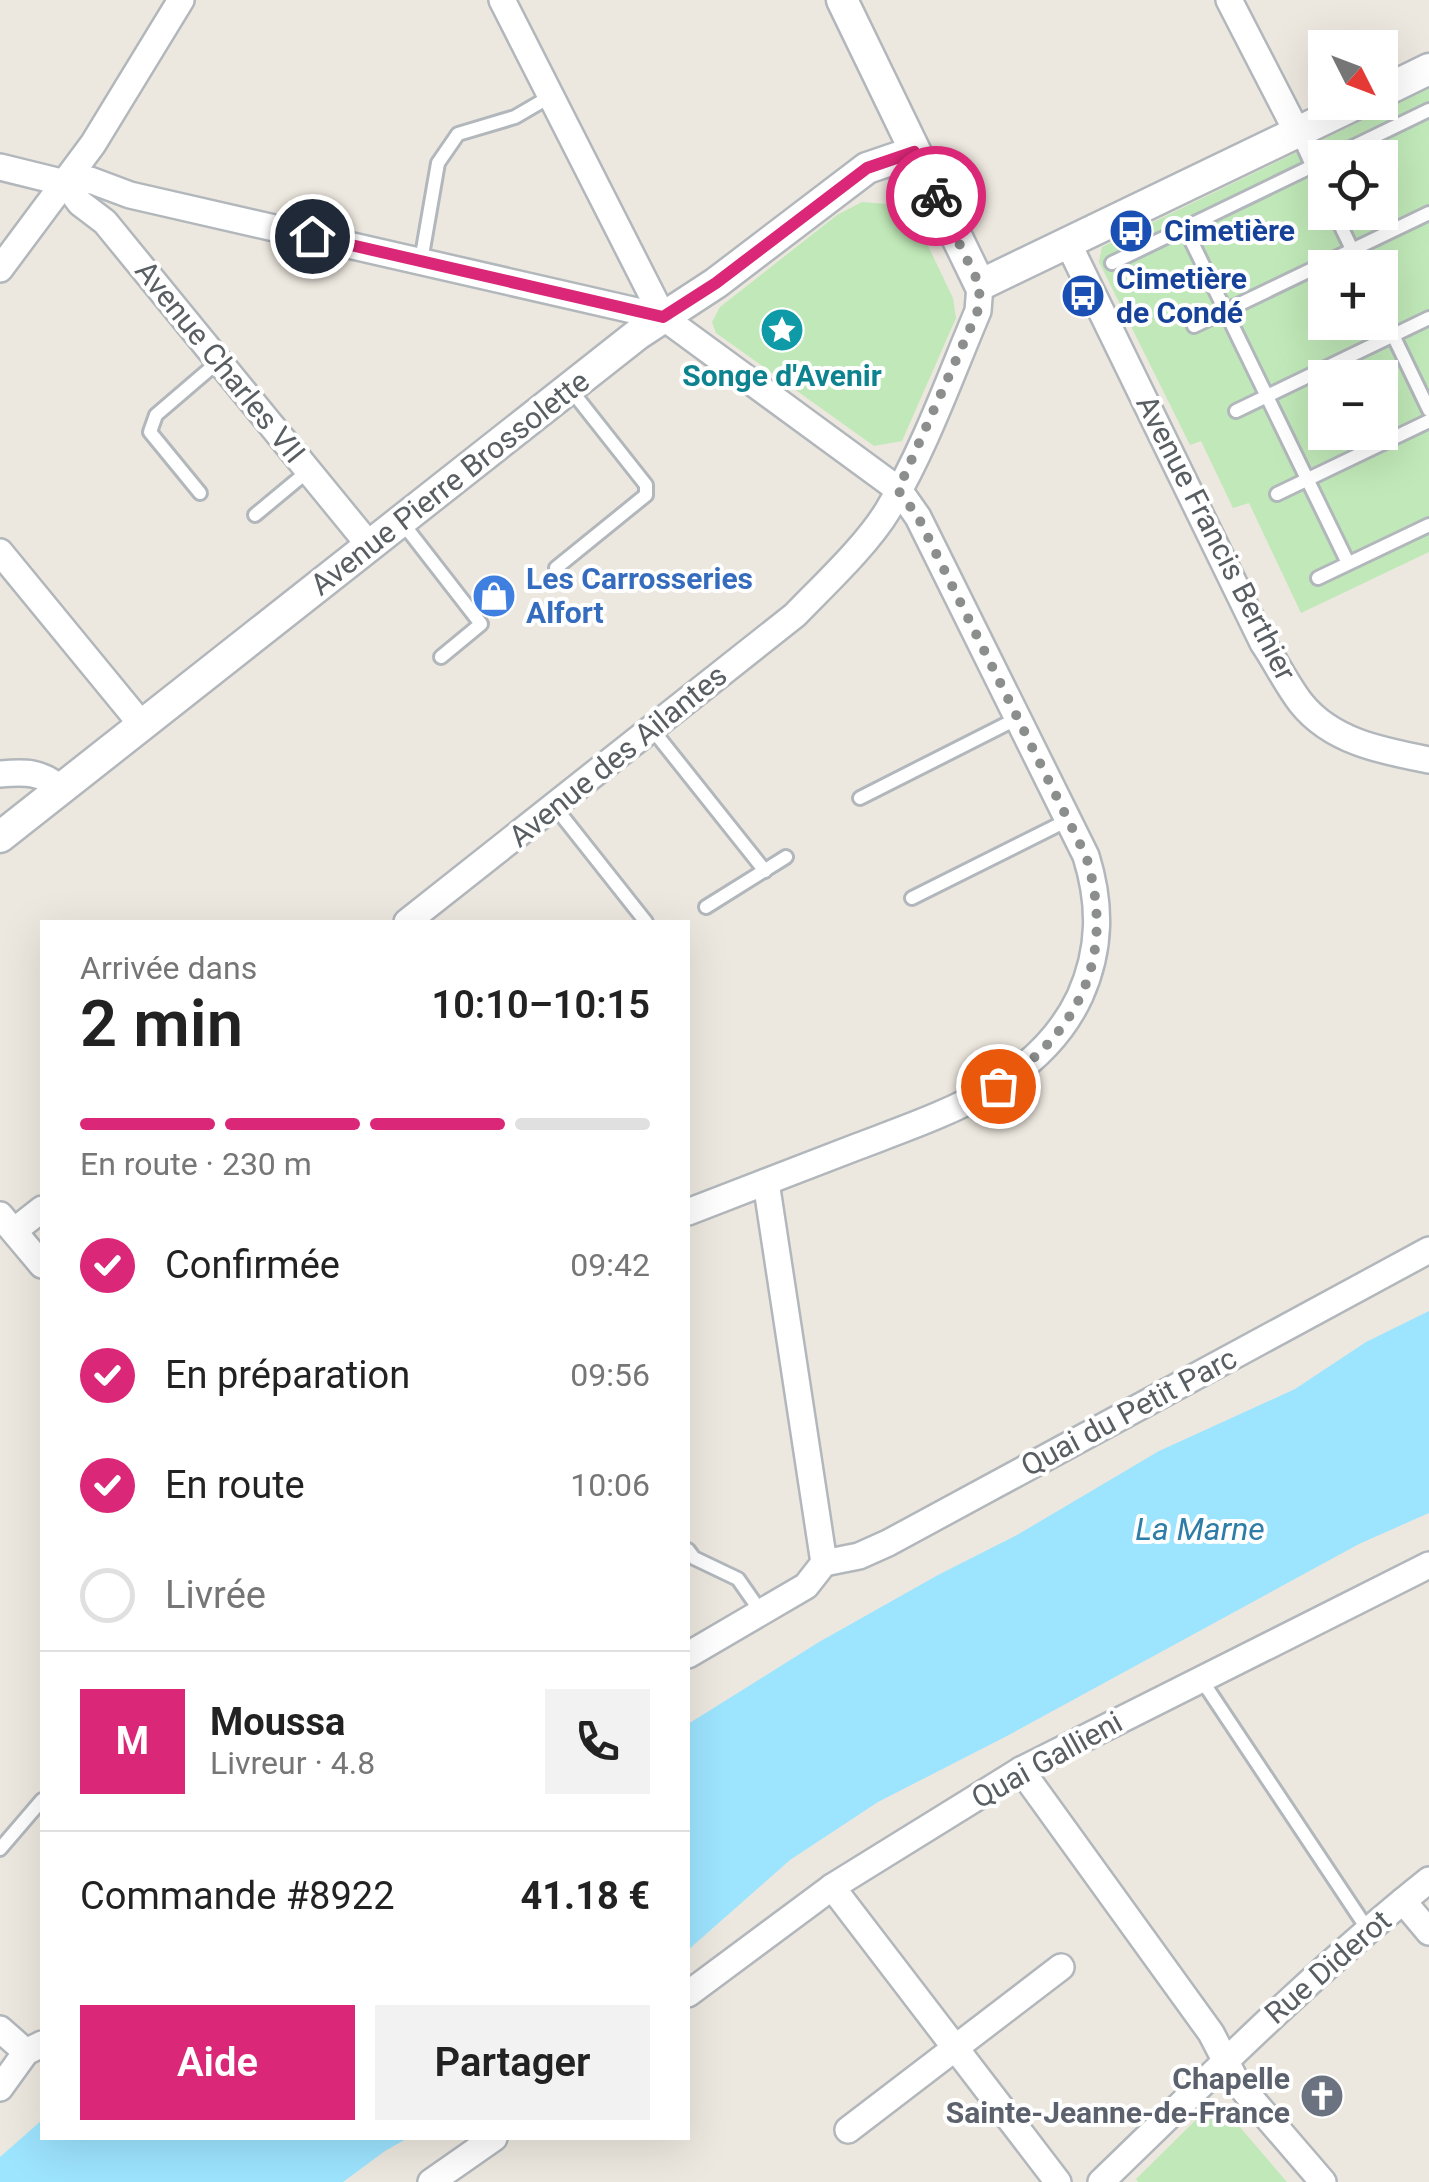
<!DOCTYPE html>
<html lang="fr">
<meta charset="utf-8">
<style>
:root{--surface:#fff;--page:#f2f2f2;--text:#222;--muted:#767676;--line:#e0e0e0;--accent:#db2777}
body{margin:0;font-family:Roboto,sans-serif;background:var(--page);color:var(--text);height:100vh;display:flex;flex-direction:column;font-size:38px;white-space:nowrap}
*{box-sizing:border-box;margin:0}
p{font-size:32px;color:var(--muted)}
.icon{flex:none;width:55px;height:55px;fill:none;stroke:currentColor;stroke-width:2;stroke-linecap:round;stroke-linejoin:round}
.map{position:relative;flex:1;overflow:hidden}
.panel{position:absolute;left:40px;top:920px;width:650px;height:1220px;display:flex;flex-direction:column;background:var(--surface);border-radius:0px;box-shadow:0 10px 40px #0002}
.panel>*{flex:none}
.needle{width:65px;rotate:132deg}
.fabs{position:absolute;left:1308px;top:30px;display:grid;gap:20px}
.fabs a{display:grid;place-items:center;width:90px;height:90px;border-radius:0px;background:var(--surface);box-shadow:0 10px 40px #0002;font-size:50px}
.pin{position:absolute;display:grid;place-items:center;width:85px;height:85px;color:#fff;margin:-42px;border:5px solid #fff;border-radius:50%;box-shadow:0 2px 10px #0007}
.courier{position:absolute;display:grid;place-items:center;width:100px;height:100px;margin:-50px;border:8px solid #db2777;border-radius:50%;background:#fff;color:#222;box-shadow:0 2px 12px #0007}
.summary em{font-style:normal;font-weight:600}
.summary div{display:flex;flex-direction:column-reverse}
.summary{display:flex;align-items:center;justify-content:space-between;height:170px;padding:0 40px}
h1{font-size:65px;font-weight:600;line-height:75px}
.bar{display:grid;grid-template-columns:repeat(4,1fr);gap:15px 10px;align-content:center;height:120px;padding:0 40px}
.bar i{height:12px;border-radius:8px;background:var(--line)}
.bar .active{background:var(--accent)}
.bar p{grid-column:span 4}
.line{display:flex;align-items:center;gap:25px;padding:0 40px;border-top:2px solid var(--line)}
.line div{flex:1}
.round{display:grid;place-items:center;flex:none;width:105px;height:105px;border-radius:0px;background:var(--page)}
ol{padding:0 40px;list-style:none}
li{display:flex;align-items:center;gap:30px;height:110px}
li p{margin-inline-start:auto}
li .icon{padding:10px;border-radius:50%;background:var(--accent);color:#fff;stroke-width:4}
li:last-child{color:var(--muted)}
li i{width:55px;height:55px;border:5px solid var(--line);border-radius:50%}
.primary-button{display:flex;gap:20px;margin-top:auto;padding:20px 40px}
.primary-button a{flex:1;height:115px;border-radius:0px;background:var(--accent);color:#fff;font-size:40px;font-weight:600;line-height:115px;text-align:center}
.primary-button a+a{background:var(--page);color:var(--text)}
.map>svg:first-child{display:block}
.green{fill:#c0e8b8;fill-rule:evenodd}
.water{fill:#9de4ff}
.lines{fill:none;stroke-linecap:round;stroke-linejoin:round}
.service-casing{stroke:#b2b7bc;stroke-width:18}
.minor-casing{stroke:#b2b7bc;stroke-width:30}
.tertiary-casing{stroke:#b2b7bc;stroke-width:35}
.service{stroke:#fff;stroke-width:12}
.minor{stroke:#fff;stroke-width:25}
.tertiary{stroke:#fff;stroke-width:30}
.done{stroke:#8c8e8e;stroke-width:10;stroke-dasharray:0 18}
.route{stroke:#db2777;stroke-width:12}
.labels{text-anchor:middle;stroke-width:8;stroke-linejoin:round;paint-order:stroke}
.transit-label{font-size:30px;font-weight:bold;fill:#164399;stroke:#fff;text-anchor:start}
.street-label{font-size:30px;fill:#585e62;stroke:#fff}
.culture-label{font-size:30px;font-weight:bold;fill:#0d838f;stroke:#fff}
.shop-label{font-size:30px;font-weight:bold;fill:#366cbe;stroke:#fff;text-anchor:start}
.worship-label{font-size:30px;font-weight:bold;fill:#5b616d;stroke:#fff;text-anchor:end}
.water-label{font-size:32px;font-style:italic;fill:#2d7da8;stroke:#fff}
</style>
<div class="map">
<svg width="1429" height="2182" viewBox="0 0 1429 2182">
<rect width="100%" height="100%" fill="#ede8df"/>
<g class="green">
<path d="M1429 88V552L1301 613 1249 503 1233 508 1201 441 1190 445 1099 262 1102 247ZM1325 158H1380V212H1325ZM1325 268H1380V322H1325ZM1325 378H1380V432H1325Z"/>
<polygon points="862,202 887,204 920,229 953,298 956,318 902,441 874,446 716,333 712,322 720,307 837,215"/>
<polygon points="1212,2104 1221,2105 1287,2182 1138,2182 1136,2179"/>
</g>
<g class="water">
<polygon points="1429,1311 1429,1513 1359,1544 1005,1737 878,1802 790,1860 688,1950 688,1724 819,1642 938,1575 1017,1535 1159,1451 1295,1389 1366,1342"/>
<polygon points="42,2120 42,2138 408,2138 385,2151 343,2182 0,2182 0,2157"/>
</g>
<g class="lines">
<defs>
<g id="service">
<polyline points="1297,132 1325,194"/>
<polyline points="1330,158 1429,110"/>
<polyline points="1334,212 1361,268"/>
<polyline points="1185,228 1348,563"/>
<polyline points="421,261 438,163 458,134 515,117 551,96"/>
<polyline points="1112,263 1325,160"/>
<polyline points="1380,308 1429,410"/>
<polyline points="1194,326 1429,213"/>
<polyline points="1236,411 1429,318"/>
<polyline points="200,493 150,432 156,415 219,361"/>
<polyline points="1277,494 1429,421"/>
<polyline points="255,515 308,471"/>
<polyline points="401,521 481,624 441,657"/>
<polyline points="556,568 646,495 646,485 571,390"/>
<polyline points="1318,578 1429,525"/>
<polyline points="652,729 765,871"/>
<polyline points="860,798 1018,718"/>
<polyline points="555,807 646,922"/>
<polyline points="912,898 1068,820"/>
<polyline points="706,907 786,857"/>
<polyline points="688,1550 694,1558 738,1579 761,1612"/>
<polyline points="1201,1679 1368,1930"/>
<polyline points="0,1849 42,1800"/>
</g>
<g id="minor">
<polyline points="502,0 663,317"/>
<polyline points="1229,0 1297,132"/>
<path d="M0 167 65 183 90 180 130 195 663 317 899 490 918 517 1086 856C1101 904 1101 949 1080 996 1039 1084 943 1114 859 1146 802 1168 745 1190 688 1212"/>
<polyline points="65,183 80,203 105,222 370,546"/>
<path d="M1068 243 1263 643C1276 662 1287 685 1301 703 1332 742 1383 751 1429 760"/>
<polyline points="0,269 93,144 181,0"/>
<polyline points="0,552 142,725"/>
<path d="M0 774C25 772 41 771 61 789"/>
<path d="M407 922 795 615C824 585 867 545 888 510 925 448 950 377 978 311L980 285"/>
<polyline points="766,1182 824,1563"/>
<polyline points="0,1215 42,1265"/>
<polyline points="14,1231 42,1209"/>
<polyline points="824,1563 859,1556 888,1543 1429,1250"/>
<polyline points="688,1655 806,1586 824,1563"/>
<polyline points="1021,1770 1211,2033 1236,2081 1323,2182"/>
<polyline points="832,1887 1058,2182"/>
<polyline points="1403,1901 1429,1932"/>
<polyline points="688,1994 832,1887 1021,1770 1429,1565"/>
<polyline points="0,2029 26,2052"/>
<polyline points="0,2088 26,2052 42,2044"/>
<polyline points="848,2130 1061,1967"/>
<polyline points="431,2182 494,2138"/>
<path d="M1101 2182C1208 2079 1312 1973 1429 1880"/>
</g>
<g id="tertiary">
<polyline points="842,0 980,285 1360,102"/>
<polyline points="1380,93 1429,69"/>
<polyline points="0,837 638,334 716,283 867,168 914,152"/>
</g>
</defs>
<use href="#service" class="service-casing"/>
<use href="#minor" class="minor-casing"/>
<use href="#tertiary" class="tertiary-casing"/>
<use href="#service" class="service"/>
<use href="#minor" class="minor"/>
<use href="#tertiary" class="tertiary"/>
</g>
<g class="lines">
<path class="done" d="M936 196 980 286 978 310 973 322 898 490 918 517 1086 856C1116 955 1082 1029 998 1086"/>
<polyline class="route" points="312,236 663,317 716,283 867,168 914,152 936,196"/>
</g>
<defs>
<symbol id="bus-disc" viewBox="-11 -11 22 22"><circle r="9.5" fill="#1a4fb4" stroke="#fff"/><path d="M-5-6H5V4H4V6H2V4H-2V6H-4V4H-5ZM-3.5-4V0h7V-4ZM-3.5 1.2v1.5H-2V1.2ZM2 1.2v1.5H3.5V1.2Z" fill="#fff"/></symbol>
<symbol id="sight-disc" viewBox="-11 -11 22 22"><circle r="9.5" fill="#0f9aa8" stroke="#fff"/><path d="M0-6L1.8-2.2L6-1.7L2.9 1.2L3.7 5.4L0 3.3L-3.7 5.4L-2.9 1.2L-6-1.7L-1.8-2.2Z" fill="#fff"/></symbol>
<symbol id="shop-disc" viewBox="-11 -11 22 22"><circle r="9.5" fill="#3f7fe0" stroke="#fff"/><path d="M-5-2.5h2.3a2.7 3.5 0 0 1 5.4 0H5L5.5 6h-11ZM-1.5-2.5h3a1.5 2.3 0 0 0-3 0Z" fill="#fff"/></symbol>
<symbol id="church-disc" viewBox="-11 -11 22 22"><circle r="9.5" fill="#6b7280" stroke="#fff"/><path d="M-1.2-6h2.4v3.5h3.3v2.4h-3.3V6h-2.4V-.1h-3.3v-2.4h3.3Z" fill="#fff"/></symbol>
</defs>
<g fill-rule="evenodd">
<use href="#bus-disc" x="1106" y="206" width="50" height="50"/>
<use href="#bus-disc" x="1058" y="271" width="50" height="50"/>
<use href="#sight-disc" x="757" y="305" width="50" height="50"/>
<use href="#shop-disc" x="469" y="571" width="50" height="50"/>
<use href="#church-disc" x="1297" y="2071" width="50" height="50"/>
</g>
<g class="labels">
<g class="transit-label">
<text x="1164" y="241">Cimetière</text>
<text x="1116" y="289">Cimetière<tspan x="1116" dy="34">de Condé</tspan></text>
</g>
<g class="street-label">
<text transform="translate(220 362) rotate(51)" y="10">Avenue Charles VII</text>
<text transform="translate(450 483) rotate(-38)" y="10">Avenue Pierre Brossolette</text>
<text transform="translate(1216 538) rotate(63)" y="10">Avenue Francis Berthier</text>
<text transform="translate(618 756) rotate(-39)" y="10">Avenue des Ailantes</text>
<text transform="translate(1129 1412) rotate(-28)" y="10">Quai du Petit Parc</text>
<text transform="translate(1047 1760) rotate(-29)" y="10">Quai Gallieni</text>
<text transform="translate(1328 1967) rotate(-41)" y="10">Rue Diderot</text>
</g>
<g class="culture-label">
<text x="782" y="386">Songe d'Avenir</text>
</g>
<g class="shop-label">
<text x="526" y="589">Les Carrosseries<tspan x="526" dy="34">Alfort</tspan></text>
</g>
<g class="worship-label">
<text x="1290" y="2089">Chapelle<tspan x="1290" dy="34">Sainte-Jeanne-de-France</tspan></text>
</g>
<g class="water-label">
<text x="1200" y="1540">La Marne</text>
</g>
</g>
</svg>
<div class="fabs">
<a><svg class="needle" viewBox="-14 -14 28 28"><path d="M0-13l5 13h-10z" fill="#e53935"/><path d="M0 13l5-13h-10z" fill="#767676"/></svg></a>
<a><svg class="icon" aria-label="locate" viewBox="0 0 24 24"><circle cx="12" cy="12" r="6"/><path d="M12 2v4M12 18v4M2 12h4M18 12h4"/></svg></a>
<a>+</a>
<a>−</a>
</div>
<div class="pin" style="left:998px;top:1086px;background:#ea580c"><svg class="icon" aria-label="bag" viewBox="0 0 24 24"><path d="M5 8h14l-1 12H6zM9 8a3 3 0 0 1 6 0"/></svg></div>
<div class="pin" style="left:312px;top:236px;background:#1f2937"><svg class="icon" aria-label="home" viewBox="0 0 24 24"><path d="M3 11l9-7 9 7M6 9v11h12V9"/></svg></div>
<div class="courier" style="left:936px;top:196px"><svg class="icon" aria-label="bike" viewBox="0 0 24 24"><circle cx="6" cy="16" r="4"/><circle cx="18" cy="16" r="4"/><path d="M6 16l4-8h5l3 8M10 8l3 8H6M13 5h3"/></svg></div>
<section class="panel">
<div class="summary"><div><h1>2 min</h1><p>Arrivée dans</p></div><em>10:10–10:15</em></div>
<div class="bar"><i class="active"></i><i class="active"></i><i class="active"></i><i></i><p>En route · 230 m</p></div>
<ol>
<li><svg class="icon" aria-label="check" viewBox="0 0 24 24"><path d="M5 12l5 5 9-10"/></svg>Confirmée<p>09:42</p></li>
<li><svg class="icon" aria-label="check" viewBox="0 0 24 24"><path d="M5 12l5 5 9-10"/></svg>En préparation<p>09:56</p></li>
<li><svg class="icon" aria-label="check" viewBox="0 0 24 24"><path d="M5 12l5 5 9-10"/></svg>En route<p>10:06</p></li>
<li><i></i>Livrée</li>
</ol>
<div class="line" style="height:180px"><b class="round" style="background:var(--accent);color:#fff">M</b><div><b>Moussa</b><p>Livreur · 4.8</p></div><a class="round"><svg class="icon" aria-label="phone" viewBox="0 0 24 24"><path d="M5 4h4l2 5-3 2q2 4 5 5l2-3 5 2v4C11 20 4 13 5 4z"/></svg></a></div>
<div class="line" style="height:130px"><div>Commande #8922</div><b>41.18 €</b></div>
<div class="primary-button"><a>Aide</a><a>Partager</a></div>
</section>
</div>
